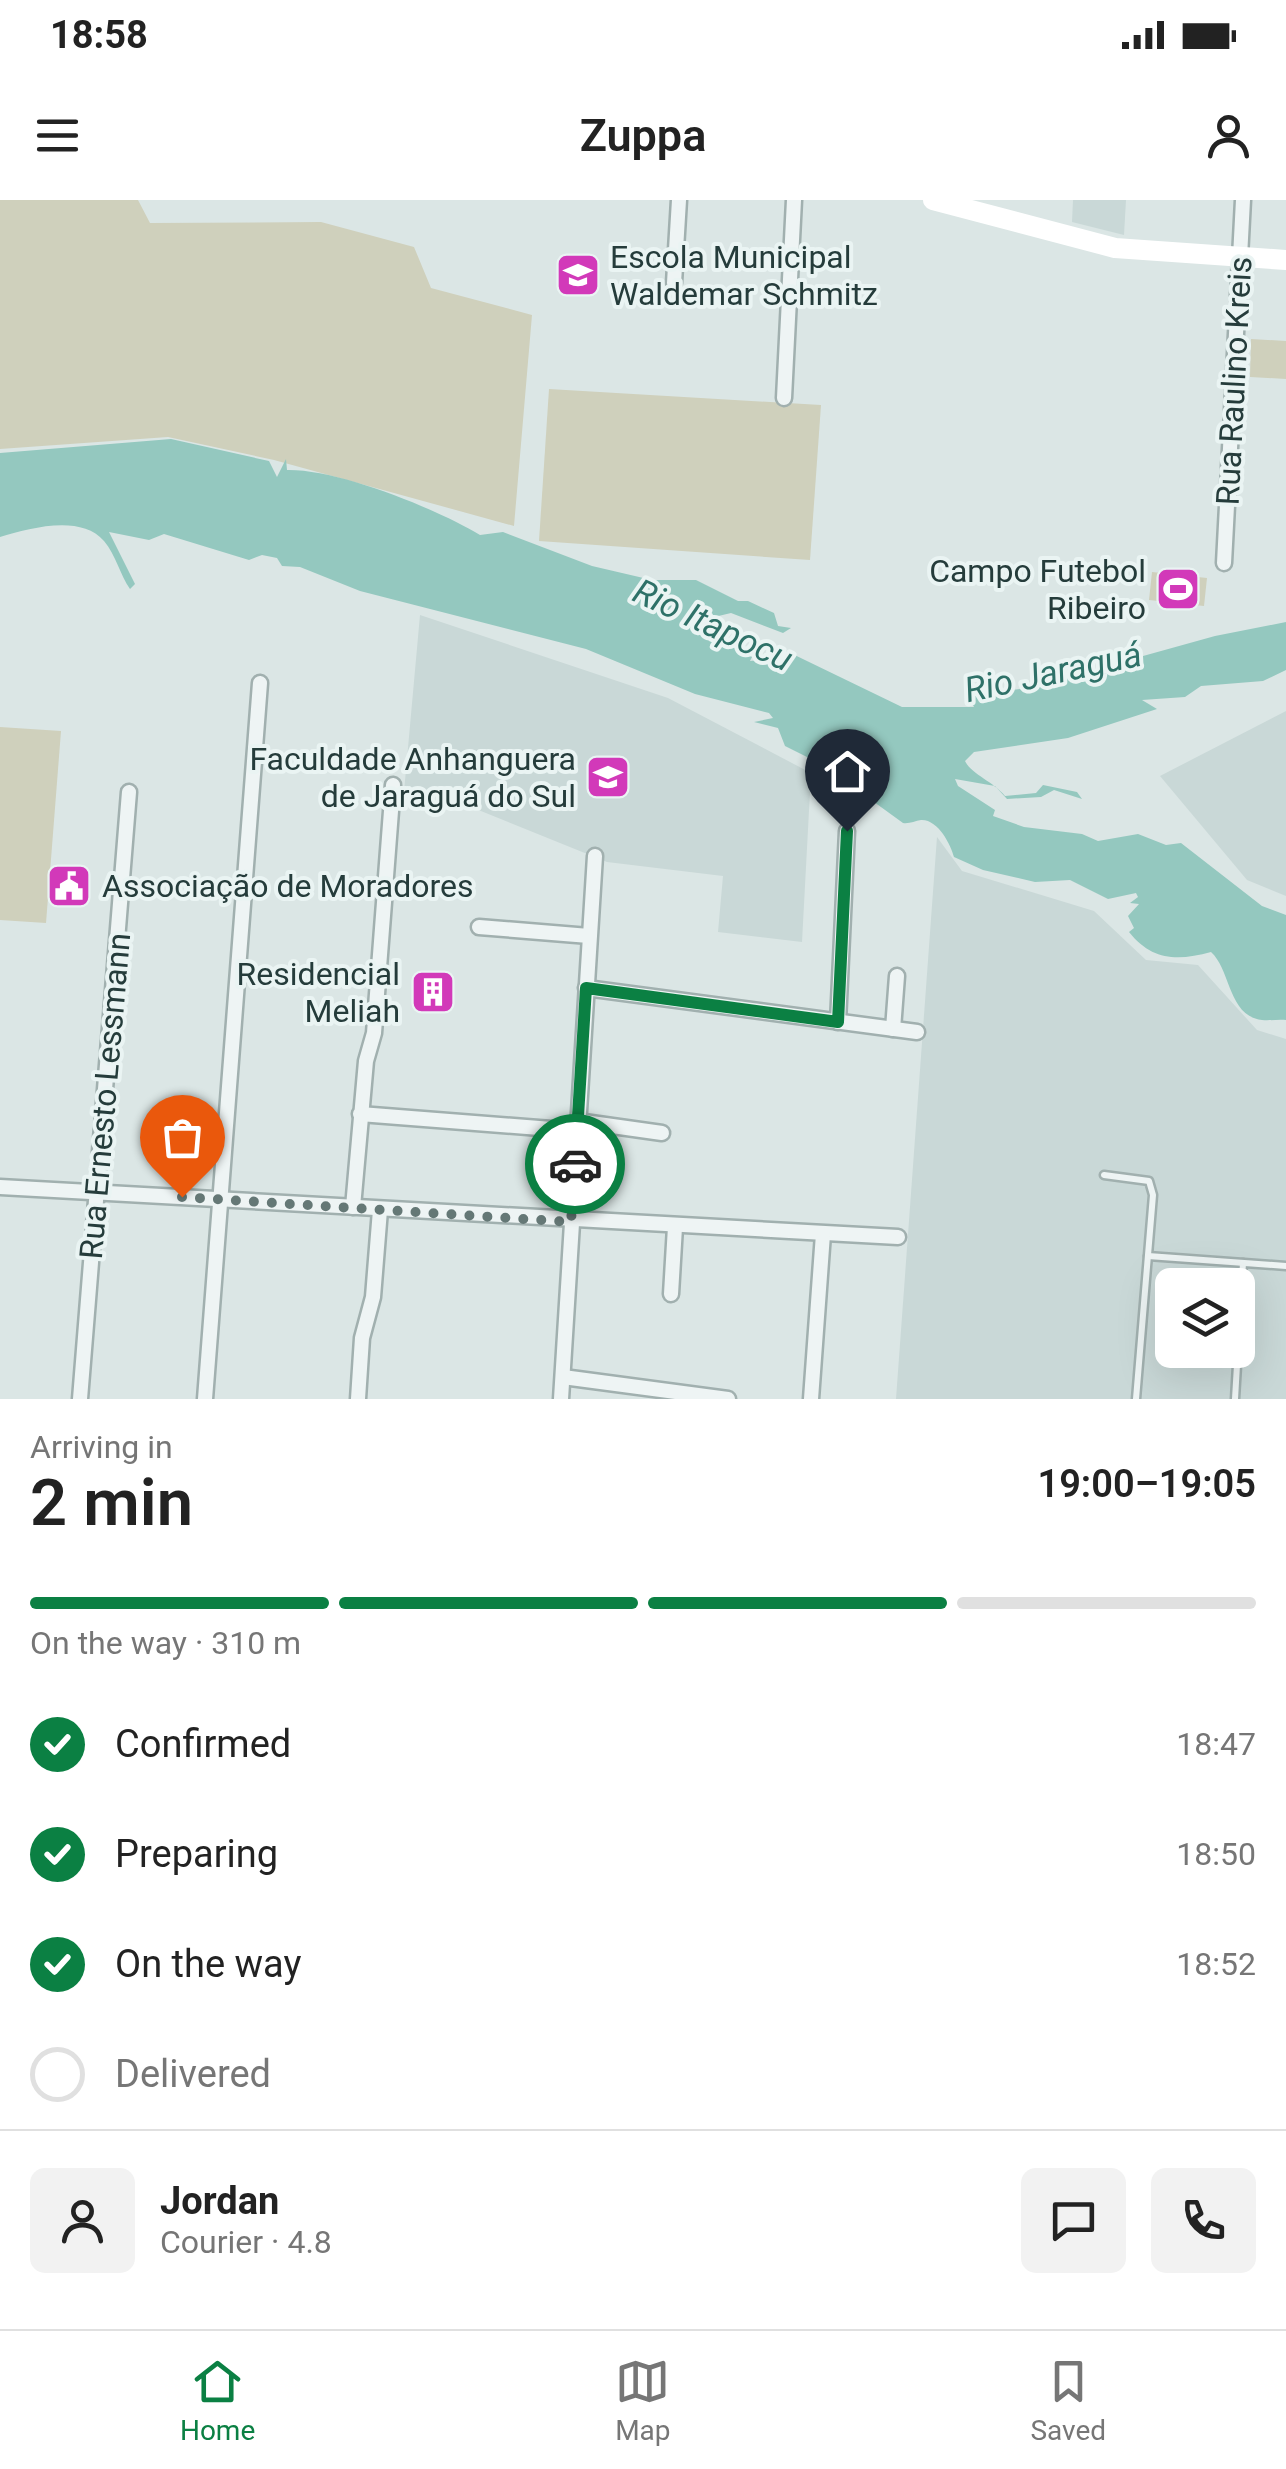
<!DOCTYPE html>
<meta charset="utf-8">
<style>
:root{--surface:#fff;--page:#f2f2f2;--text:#222;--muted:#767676;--line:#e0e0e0;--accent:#0b8043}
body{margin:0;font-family:Roboto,sans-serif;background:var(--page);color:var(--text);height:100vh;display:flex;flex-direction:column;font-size:38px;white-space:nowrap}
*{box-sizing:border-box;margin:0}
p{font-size:32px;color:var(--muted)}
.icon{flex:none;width:55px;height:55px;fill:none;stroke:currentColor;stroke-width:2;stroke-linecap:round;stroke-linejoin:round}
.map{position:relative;height:1199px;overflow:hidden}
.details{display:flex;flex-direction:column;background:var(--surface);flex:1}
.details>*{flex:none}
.buttons{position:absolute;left:1155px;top:1068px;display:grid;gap:20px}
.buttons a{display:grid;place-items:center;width:100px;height:100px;border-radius:15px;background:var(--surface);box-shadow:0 10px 40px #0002;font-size:50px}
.pin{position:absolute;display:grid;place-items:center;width:85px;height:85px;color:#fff;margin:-102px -42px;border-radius:50% 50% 50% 0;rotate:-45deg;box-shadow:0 0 10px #0007}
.pin .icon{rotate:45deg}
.courier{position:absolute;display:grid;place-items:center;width:100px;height:100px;margin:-50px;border:8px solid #0b8043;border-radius:50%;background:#fff;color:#222;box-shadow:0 2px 12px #0007}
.overview em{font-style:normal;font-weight:600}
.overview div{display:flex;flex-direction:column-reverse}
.overview{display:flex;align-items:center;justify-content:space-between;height:170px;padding:0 30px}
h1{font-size:65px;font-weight:600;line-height:75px}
.bar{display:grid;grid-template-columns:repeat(4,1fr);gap:15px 10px;align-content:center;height:120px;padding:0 30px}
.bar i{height:12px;border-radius:8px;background:var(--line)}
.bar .selected{background:var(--accent)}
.bar p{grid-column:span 4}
.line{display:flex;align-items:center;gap:25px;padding:0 30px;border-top:2px solid var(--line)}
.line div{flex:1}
.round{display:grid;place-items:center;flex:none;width:105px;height:105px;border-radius:15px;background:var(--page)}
ol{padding:0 30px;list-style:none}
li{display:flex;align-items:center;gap:30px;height:110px}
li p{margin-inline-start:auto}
li .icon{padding:10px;border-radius:50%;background:var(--accent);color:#fff;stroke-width:4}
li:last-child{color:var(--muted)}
li i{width:55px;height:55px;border:5px solid var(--line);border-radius:50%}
.status{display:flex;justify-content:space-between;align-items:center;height:70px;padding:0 50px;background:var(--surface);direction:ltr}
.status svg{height:28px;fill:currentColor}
header{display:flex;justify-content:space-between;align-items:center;height:130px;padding:0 30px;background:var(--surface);font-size:45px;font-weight:600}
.tabs{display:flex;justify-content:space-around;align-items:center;height:140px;border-top:2px solid var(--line);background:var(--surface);font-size:28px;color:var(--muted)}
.tabs a{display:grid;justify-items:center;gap:5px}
.tabs .selected{color:var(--accent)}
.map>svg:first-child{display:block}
.built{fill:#c9d8d7;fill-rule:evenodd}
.green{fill:#cfd0bc}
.water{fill:#94c8bf}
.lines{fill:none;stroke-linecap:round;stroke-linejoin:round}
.service-casing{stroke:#a1b0af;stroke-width:11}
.minor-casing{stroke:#a1b0af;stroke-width:19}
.service{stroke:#eef4f4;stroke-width:6}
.minor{stroke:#eef4f4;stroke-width:14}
.secondary{stroke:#fff;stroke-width:20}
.done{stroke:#657876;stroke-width:10;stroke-dasharray:0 18}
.route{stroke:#0b8043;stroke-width:12}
.labels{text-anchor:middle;stroke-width:8;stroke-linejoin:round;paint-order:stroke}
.poi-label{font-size:32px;fill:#253c3b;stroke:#eaf4f3;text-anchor:end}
.street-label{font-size:32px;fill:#253c3b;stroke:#eaf4f3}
.water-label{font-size:35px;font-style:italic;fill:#2e7168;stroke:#eaf4f3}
</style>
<div class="status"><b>18:58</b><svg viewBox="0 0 49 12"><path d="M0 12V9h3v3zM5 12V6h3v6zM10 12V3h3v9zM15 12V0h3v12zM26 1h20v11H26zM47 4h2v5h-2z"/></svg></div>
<header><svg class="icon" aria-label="menu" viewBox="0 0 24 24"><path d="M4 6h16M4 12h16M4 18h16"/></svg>Zuppa<svg class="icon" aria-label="person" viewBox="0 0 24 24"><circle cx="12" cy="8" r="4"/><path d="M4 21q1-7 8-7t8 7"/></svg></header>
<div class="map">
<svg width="1286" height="1199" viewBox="0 0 1286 1199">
<rect width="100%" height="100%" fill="#dbe6e5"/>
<g class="built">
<polygon points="1073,0 1126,0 1124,35 1072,22"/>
<polygon points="420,415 668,498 811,573 802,742 718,732 723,676 607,662 476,609 403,603"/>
<polygon points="1286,511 1286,696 1247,680 1160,576"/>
<path d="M937 637 962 671 1094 711 1146 760 1198 765 1257 830 1286 839V1199H896ZM1172 1085H1238V1150H1172Z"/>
</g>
<g class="green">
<polygon points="0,0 138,0 150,23 321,22 414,47 431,88 532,115 514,326 274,260 168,237 0,249"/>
<polygon points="1251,139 1286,141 1286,179 1250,177"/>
<polygon points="549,189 821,205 810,360 539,341"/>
<polygon points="1152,372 1207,378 1204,406 1149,400"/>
<polygon points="0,527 61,531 46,723 0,720"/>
</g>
<path class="water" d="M171 239 269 261 277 277 286 259 287 270C338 269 435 308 480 335L503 332 592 366 652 380H696L738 401H748L774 413 778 426 791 428 783 433 731 413 710 418 718 431 710 435 752 457 750 461 769 459V464L777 452 765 444 776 446 902 507H974L969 498 973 495 1028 488 1215 436 1286 422V470L1263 481 1201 486 1185 497 1142 500 1157 509 1068 538 974 552 965 561C972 575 993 581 1005 596L1036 593 1043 585 1077 592 1082 599 1054 590 1041 597 1007 599 995 586 955 579 958 586 995 610 993 616 1024 627 1082 634 1098 641 1138 634 1166 645 1181 643 1262 706 1286 715V820C1278 819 1270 821 1262 820 1228 816 1231 770 1211 752 1178 761 1152 761 1129 732L1134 728 1128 716 1139 704 1130 703 1138 697 1136 693 1108 699 1070 680 1035 682 983 670 954 657C951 645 938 619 921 620 915 621 909 624 903 623L823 565 785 546 778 528 754 522 773 518 769 513 695 494 586 449 360 391 300 367 282 366 277 358 262 355 249 360 164 334 149 340 109 332 135 384 130 389C120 375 116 355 104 341 81 314 30 328 0 337V253Z"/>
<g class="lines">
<defs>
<g id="service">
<polyline points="1104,975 1149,981 1153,995 1136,1199"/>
<polyline points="1148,1056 1286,1066"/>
<polyline points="1235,1199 1243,1063"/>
</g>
<g id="minor">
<polyline points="674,83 679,0"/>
<polyline points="784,198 794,0"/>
<polyline points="1224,363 1243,0"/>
<polyline points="479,727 589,736"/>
<polyline points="586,788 917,832"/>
<polyline points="838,822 847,631"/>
<polyline points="893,829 897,776"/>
<polyline points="360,914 577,931"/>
<polyline points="577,921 662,933"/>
<polyline points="0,987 898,1037"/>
<polyline points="353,1007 366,861 374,833 393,585"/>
<polyline points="671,1094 675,1027"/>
<polyline points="563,1177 728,1199"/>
<polyline points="80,1199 129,592"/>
<polyline points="205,1199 260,483"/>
<polyline points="358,1199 362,1138 373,1097 380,1010"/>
<polyline points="561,1199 595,656"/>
<polyline points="811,1199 823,1034"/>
</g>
</defs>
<use href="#service" class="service-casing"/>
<use href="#minor" class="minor-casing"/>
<use href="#service" class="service"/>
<use href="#minor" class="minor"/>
<polyline class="secondary" points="933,0 1115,48 1286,60"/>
</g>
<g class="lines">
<polyline class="done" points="182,997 571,1022 575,964"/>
<polyline class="route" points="575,964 586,788 838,822 847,631"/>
</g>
<defs>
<symbol id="school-square" viewBox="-11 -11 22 22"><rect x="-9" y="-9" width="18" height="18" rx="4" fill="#d239b9" stroke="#eaf4f3"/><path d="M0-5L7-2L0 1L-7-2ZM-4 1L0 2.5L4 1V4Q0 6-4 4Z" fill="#fff"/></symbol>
<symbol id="stadium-square" viewBox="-11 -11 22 22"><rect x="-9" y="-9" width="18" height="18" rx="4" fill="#d239b9" stroke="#eaf4f3"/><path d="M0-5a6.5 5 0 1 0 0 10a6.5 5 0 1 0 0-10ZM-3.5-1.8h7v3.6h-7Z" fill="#fff"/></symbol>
<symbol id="university-square" viewBox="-11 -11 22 22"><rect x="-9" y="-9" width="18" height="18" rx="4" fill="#d239b9" stroke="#eaf4f3"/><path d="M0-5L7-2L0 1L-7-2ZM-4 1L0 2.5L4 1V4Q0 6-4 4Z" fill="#fff"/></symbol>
<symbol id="civic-square" viewBox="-11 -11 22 22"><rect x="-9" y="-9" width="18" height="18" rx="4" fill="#d239b9" stroke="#eaf4f3"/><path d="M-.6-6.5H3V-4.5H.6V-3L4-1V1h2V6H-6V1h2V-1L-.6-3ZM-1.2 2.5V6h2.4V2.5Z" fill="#fff"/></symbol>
<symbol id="building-square" viewBox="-11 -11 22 22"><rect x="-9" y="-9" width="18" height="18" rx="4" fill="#d239b9" stroke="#eaf4f3"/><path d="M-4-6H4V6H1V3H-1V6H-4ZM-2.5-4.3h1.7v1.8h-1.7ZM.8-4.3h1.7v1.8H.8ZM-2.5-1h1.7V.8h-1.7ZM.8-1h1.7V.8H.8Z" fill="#fff"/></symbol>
</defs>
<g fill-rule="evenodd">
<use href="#school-square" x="553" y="50" width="50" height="50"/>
<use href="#stadium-square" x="1153" y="364" width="50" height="50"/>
<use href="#university-square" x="583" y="552" width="50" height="50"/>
<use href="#civic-square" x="44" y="661" width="50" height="50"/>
<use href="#building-square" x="408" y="767" width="50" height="50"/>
</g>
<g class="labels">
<g class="poi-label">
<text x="610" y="68" text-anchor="start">Escola Municipal<tspan x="610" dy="37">Waldemar Schmitz</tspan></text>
<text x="1146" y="382">Campo Futebol<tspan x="1146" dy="37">Ribeiro</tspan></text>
<text x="576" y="570">Faculdade Anhanguera<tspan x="576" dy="37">de Jaraguá do Sul</tspan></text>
<text x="102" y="697" text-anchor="start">Associação de Moradores</text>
<text x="400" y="785">Residencial<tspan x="400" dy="37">Meliah</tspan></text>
</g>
<g class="street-label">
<text transform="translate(1234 181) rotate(-87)" y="11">Rua Raulino Kreis</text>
<text transform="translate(105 896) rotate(-85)" y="11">Rua Ernesto Lessmann</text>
</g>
<g class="water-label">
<text transform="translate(713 425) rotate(25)" y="12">Rio Itapocu</text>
<text transform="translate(1053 472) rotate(-12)" y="12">Rio Jaraguá</text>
</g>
</g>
</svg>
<div class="buttons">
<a><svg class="icon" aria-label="layers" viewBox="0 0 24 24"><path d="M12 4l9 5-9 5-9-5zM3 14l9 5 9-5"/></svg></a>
</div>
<div class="pin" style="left:182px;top:997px;background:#ea580c"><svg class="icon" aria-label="bag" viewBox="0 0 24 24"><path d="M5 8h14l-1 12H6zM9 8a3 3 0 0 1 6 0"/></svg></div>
<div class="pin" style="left:847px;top:631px;background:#1f2937"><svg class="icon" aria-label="home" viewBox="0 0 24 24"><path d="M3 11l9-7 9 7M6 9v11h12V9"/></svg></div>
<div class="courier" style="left:575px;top:964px"><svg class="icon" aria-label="car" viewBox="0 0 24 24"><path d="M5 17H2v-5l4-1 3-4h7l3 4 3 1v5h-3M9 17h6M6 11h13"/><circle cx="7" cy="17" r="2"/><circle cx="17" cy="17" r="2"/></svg></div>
</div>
<section class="details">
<div class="overview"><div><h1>2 min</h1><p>Arriving in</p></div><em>19:00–19:05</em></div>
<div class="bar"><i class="selected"></i><i class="selected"></i><i class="selected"></i><i></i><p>On the way · 310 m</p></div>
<ol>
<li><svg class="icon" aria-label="check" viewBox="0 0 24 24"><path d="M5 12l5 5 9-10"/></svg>Confirmed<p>18:47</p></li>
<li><svg class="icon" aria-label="check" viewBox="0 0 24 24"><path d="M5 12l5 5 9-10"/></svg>Preparing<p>18:50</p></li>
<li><svg class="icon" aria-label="check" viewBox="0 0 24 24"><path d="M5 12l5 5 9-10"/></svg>On the way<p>18:52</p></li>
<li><i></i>Delivered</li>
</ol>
<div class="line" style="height:180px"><a class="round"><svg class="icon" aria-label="person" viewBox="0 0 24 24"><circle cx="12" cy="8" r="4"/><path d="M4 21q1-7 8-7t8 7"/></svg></a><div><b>Jordan</b><p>Courier · 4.8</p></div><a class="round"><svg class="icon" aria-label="chat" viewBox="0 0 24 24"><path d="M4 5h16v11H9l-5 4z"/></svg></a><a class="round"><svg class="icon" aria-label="phone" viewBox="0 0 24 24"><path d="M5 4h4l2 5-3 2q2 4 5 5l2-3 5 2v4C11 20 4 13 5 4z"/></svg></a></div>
</section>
<nav class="tabs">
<a class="selected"><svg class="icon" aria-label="home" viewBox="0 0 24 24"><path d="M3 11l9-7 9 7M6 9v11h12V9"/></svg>Home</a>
<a><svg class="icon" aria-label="map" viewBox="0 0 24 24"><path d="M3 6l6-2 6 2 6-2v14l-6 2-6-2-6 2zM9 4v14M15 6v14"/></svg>Map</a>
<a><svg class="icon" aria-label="saved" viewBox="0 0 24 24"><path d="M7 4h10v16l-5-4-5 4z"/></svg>Saved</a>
</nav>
